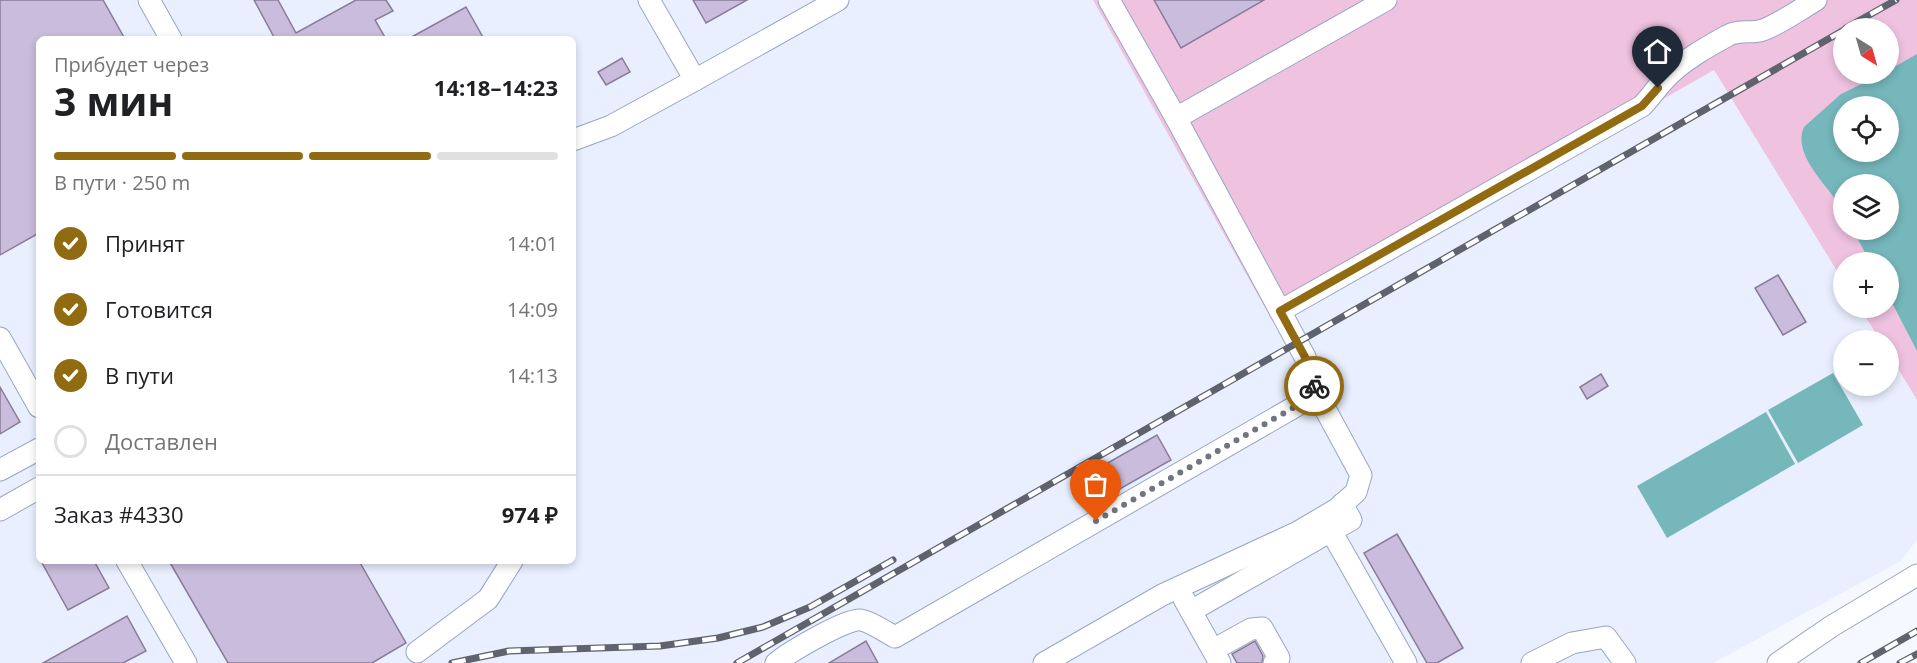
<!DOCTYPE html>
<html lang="ru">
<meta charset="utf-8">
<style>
:root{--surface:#fff;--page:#f2f2f2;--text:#202124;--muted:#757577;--line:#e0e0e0;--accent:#916b12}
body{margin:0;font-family:"Open Sans",sans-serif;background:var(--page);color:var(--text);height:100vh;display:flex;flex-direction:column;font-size:22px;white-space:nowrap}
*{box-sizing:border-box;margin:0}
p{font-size:20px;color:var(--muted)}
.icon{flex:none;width:33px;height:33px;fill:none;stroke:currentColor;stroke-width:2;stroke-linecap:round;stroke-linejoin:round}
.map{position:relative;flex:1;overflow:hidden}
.panel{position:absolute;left:36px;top:36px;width:540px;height:528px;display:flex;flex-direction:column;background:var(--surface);border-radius:9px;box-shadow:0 3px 9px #0003}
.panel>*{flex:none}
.needle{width:39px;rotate:143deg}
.fabs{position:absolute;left:1833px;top:18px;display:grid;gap:12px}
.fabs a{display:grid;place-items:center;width:66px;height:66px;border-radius:50%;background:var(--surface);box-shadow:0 3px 9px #0003;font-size:30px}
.pin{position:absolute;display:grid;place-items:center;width:51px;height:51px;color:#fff;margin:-62px -26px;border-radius:50% 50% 50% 0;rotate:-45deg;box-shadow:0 0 6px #0007}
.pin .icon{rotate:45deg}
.courier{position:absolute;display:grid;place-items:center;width:60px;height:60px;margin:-30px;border:4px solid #916b12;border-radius:50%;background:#fff;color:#222;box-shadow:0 2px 8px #0007}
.summary em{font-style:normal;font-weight:700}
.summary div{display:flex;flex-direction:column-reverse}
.summary{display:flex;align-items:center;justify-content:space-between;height:102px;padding:0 18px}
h1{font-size:39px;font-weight:700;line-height:45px}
.bar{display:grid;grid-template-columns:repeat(4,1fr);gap:9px 6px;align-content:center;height:72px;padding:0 18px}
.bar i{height:8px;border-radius:4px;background:var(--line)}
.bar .active{background:var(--accent)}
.bar p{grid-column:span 4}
.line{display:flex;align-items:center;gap:15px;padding:0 18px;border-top:2px solid var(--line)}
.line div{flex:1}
ol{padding:0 18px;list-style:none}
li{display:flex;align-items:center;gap:18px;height:66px}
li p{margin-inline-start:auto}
li .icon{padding:6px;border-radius:50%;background:var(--accent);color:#fff;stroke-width:4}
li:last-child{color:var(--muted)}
li i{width:33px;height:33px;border:3px solid var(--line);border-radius:50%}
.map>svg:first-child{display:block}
.built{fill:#e9efff;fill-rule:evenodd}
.green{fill:#efc2e0;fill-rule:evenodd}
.water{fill:#75b7bb;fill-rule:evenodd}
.building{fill:#c9bcdc;stroke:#887c99;stroke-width:1.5}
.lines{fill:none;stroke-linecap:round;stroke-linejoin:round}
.minor-casing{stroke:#99a5c3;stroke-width:23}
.minor{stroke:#fff;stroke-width:21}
.rail-casing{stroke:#5f636e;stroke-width:7}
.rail{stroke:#fff;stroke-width:4.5;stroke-dasharray:14;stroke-linecap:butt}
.done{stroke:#717580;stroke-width:6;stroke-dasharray:0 10.8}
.route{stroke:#916b12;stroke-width:8}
</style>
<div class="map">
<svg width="1917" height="663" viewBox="0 0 1917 663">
<rect width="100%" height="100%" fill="#f6f8ff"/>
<path class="built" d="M0 0H1093L1273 322 1714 70 1843 281 1844 308H1860L1880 340H1844V386H1888L1889 354 1917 400V540L1901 561 1713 663H0ZM39 39H573V561H39Z"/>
<path class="green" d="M1093 0H1917V400L1889 354 1888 340H1880L1860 308H1888V262H1844L1843 281 1714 70 1273 322ZM1844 28H1888V74H1844ZM1844 106H1888V152H1844ZM1844 184H1888V230H1844Z"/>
<g class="water">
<path d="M1917 54V351L1889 297 1888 262H1870L1853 230H1888V184H1844L1843 211C1831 188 1791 156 1804 127L1841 94 1882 74H1888L1889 70ZM1888 106V152H1844V106Z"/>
<polygon points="1833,373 1863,425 1798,463 1768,410"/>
<polygon points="1766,412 1795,464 1667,538 1637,486"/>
</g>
<g class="building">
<polygon points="0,0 103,0 125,39 39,39 39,233 0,255"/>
<polygon points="254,0 278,0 296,33 356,0 386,0 393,11 375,20 386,39 275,39"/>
<polygon points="693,0 747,0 706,23"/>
<polygon points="1154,0 1264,0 1181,48"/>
<polygon points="466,7 484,39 408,39"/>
<polygon points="622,58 630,72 606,85 598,72"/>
<polygon points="1778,275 1806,322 1783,335 1755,288"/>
<polygon points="1601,374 1608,386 1587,399 1580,387"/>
<polygon points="0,387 20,422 0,434"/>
<polygon points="1157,435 1171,460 1095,503 1081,478"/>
<polygon points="1397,534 1463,648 1437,663 1427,663 1364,553"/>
<polygon points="41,561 94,561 109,588 68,610"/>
<polygon points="169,561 359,561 406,643 372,663 228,663"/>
<polygon points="127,616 146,651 123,663 43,663"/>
<polygon points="866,641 878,663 829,663"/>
<polygon points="1255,641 1263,656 1262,663 1237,663 1232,654"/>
</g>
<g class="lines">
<defs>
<g id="minor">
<polyline points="149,0 171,39"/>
<polyline points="649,0 695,80 838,0"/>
<polyline points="1176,118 1386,0"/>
<polyline points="573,140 611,126 695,80"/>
<path d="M1280 311 1642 106C1651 97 1657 87 1666 78 1682 61 1707 47 1727 36 1739 29 1751 34 1763 30 1781 23 1799 10 1816 0"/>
<polyline points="0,338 39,407"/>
<polyline points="0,470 39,449"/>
<polyline points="0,510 39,488"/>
<polyline points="1331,531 1351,520 1342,504"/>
<polyline points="127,561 186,663"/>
<polyline points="1184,599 1220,663"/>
<polyline points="1191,611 1331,531 1406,663"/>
<polyline points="1213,650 1251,629 1262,628 1279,658 1274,663"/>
<polyline points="417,652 488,599 512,561"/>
<path d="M776 663C788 653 848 617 861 620 872 622 885 632 895 637L1317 394"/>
<polyline points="1044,663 1162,595 1298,532 1337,509 1356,492 1361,475 1317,394 1305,357 1176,118 1109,0"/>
<polyline points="1532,663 1572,643 1606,637 1625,663"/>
<polyline points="1778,663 1832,626 1917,575"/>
</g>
</defs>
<use href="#minor" class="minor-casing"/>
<use href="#minor" class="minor"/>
<defs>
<g id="rail">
<polyline points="1846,28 1896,0"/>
<polyline points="452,663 509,651 660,646 718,638 763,627 810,607 893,560"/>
<polyline points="737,663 1844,30"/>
<polyline points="1861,663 1917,631"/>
<polyline points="1900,663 1917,654"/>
</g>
</defs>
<use href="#rail" class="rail-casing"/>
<use href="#rail" class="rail"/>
</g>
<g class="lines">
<polyline class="done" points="1096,521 1317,394 1314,386"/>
<polyline class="route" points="1314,386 1305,357 1280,311 1642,106 1658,88"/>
</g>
</svg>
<div class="fabs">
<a><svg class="needle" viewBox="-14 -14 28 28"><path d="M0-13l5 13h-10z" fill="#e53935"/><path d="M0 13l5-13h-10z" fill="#757577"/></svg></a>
<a><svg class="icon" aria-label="locate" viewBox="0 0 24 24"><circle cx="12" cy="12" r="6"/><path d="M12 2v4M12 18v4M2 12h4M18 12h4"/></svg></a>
<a><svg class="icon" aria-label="layers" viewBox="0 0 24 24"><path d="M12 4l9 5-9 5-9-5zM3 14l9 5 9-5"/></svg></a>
<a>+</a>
<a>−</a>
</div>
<div class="pin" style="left:1096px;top:521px;background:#ea580c"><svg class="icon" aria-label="bag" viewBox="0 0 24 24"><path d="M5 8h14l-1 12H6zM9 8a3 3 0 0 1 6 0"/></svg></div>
<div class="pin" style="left:1658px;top:88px;background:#1f2937"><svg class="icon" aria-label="home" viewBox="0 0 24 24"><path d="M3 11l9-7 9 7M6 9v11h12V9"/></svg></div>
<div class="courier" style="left:1314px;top:386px"><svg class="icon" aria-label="bike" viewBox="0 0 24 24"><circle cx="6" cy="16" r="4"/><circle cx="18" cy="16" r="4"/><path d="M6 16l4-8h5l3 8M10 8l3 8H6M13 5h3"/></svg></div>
<section class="panel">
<div class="summary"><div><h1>3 мин</h1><p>Прибудет через</p></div><em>14:18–14:23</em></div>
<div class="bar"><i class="active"></i><i class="active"></i><i class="active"></i><i></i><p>В пути · 250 m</p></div>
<ol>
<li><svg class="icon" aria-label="check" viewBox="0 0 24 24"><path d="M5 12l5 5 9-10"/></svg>Принят<p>14:01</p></li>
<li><svg class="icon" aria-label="check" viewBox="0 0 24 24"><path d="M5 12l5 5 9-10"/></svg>Готовится<p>14:09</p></li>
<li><svg class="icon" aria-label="check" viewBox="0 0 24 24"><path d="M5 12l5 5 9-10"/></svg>В пути<p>14:13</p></li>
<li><i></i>Доставлен</li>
</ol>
<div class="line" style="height:78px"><div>Заказ #4330</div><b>974 ₽</b></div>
</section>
</div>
